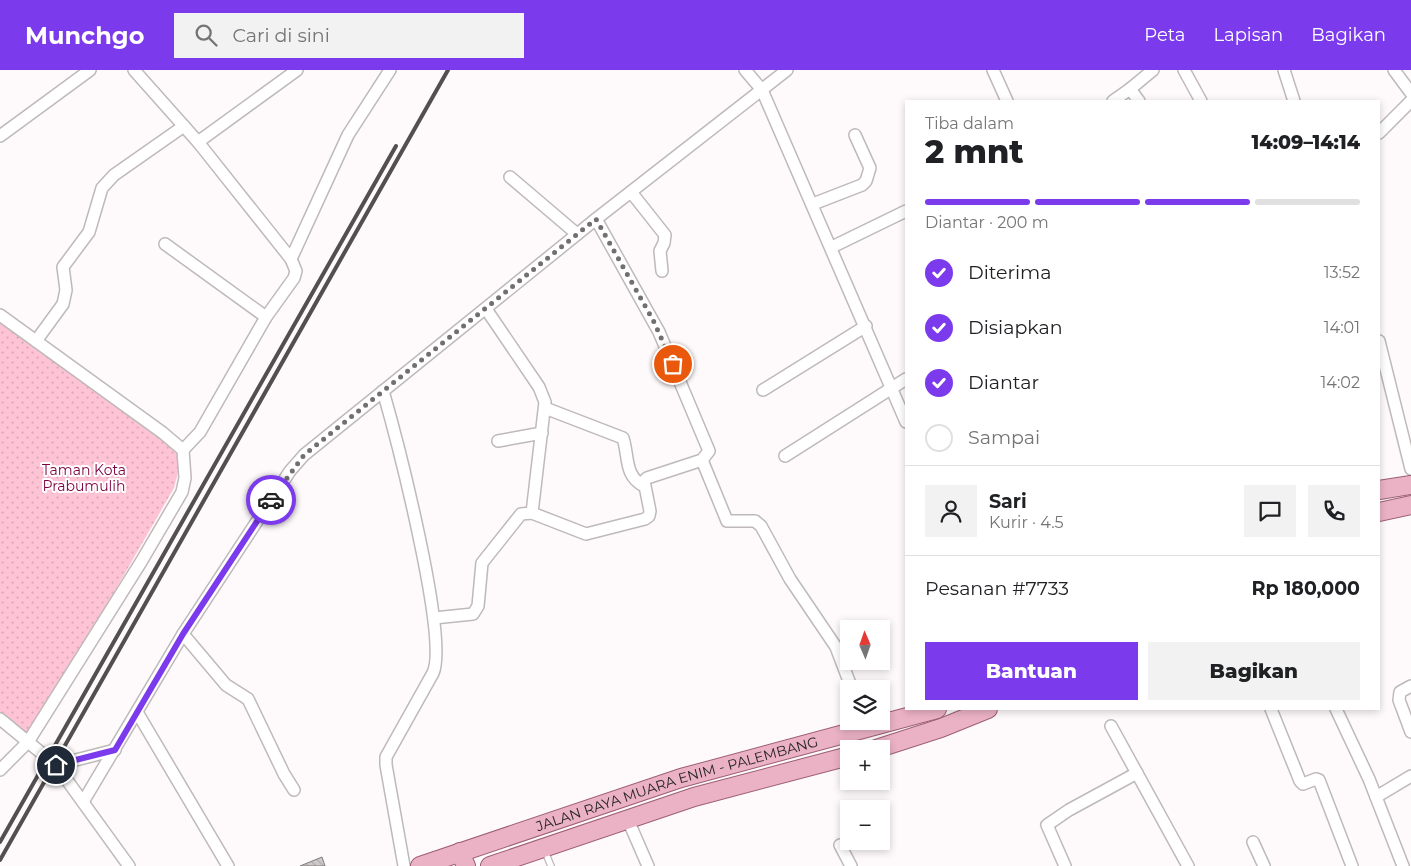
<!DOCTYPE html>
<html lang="id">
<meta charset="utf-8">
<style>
:root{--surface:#fff;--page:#f2f2f2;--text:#202124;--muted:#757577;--line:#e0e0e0;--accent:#7c3aed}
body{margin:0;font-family:Montserrat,sans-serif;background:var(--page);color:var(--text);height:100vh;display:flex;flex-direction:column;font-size:19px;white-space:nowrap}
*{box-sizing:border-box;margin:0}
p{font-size:16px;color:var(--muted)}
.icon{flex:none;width:28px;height:28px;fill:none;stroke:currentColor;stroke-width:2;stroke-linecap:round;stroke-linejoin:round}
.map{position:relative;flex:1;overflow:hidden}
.details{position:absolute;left:905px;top:30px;width:475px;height:610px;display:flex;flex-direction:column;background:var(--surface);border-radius:0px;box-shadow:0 2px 8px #0003}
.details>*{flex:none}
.needle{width:32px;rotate:358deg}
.tools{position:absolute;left:840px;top:550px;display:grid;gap:10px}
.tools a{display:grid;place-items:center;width:50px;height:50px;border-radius:0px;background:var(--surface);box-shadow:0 2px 8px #0003;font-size:25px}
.pin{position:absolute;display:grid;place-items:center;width:42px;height:42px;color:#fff;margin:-21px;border:2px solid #fff;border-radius:50%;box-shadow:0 1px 5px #0007}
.courier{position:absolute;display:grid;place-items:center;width:50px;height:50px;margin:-25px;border:4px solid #7c3aed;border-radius:50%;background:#fff;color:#222;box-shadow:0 1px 6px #0007}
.summary em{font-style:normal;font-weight:800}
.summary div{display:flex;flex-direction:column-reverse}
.summary{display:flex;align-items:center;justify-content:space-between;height:85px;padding:0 20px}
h1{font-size:32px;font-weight:800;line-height:38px}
.bar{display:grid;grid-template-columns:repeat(4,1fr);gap:8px 5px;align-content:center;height:60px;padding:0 20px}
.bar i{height:6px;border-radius:4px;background:var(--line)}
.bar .selected{background:var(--accent)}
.bar p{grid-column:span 4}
.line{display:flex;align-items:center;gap:12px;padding:0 20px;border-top:1px solid var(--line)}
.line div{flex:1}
.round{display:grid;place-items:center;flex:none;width:52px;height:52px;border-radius:0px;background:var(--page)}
ol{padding:0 20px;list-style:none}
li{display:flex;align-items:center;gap:15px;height:55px}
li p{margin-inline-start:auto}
li .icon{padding:5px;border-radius:50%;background:var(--accent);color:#fff;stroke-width:4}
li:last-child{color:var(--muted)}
li i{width:28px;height:28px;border:2px solid var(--line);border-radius:50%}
.primary-button{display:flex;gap:10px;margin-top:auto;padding:10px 20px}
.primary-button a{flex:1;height:58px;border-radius:0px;background:var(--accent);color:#fff;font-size:20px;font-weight:800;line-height:58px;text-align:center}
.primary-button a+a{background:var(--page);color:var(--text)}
header{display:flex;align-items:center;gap:30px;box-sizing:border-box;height:70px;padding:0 25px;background:var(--accent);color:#fff}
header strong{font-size:24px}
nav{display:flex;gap:28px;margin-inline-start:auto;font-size:18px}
.search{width:350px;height:45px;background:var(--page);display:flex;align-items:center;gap:12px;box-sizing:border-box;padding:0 18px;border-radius:0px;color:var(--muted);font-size:19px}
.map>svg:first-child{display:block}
.grass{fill:url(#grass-dots)}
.building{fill:url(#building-back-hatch);stroke:#817c7d}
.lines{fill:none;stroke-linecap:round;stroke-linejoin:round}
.service-casing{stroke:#bfb9ba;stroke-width:8}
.minor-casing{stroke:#bfb9ba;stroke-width:14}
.primary-casing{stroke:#9d5f74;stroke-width:20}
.service{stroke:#fff;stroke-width:5.5}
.minor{stroke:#fff;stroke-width:11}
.primary{stroke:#ebb2c5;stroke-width:18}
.rail{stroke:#514f50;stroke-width:4}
.done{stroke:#726f70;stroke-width:5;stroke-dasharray:0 9}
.route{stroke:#7c3aed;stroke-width:6}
.labels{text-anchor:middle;stroke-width:4;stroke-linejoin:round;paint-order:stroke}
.park-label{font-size:14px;fill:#7b0241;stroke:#fff}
.street-label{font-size:14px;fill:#262425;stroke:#fff}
</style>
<header>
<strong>Munchgo</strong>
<div class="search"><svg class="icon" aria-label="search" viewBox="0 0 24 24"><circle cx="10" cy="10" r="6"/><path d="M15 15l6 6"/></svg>Cari di sini</div>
<nav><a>Peta</a><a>Lapisan</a><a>Bagikan</a></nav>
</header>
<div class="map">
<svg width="1411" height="796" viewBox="0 0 1411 796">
<defs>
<pattern id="grass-dots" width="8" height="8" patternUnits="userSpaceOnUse" patternTransform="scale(1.25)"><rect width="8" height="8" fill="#fec4d6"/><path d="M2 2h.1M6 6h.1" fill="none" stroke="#daa8b8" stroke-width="1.8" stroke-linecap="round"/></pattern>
<pattern id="building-back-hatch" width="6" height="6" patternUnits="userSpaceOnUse" patternTransform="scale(1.25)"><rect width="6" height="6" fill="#cfc8ca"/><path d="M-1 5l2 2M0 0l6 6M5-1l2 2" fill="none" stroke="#b2acad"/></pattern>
</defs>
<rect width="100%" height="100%" fill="#fef9fb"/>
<polygon class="grass" points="0,247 176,376 179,398 174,418 29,670 0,646"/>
<polygon class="building" points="322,787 325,796 300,796"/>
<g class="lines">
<defs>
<polyline id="service" points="544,779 551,796"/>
<g id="minor">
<polyline points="134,0 198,72 291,189 296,201 294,208 266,247 200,362 183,380"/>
<polyline points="745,0 762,20 906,352"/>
<polyline points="993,0 1007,31"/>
<polyline points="1184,0 1201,31"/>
<polyline points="1284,0 1294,31"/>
<polyline points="1394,0 1411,23"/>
<polyline points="1130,19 1153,0"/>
<polyline points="1113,31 1130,19 1139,31"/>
<polyline points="1379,63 1411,31"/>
<polyline points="0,66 90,0"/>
<polyline points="198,72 297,0"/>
<polyline points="510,107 577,164"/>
<polyline points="631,122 665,165 664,173 660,181 662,201"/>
<polyline points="813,134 862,115 866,111 870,98 855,65"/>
<polyline points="165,174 266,247"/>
<polyline points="832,177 906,141"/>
<polyline points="291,189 348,65 390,0"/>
<polyline points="486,239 539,317 545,332 532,443"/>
<polyline points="0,245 163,363 183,380 185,408 182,422 141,492 28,672 0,700"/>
<polyline points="36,271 63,234 66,220 63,197 89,162 102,118 114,105 184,56"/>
<polyline points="1379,271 1411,399"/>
<polyline points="763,320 866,256"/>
<path d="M383 321C396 366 449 568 433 603L386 687V695L404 796"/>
<path d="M545 338 623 368C629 387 624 406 644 416"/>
<polyline points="498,371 542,363"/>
<polyline points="785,386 906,309"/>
<polyline points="702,390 727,451 755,451 761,456 790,509 836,577 852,619"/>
<polyline points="434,548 473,544 478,536 482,493 521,444 532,443 586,464 645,449 649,446 650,441 644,411 647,408 702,390 709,381 659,262 596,149"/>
<polyline points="183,564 226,615 248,629 284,704 294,720"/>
<polyline points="1411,616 1400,622 1399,630 1411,662"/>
<polyline points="1271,639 1300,711 1303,714 1316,709 1319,710 1352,796"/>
<polyline points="1336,639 1369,709 1403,796"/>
<polyline points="137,642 228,796"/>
<polyline points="0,649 56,695 129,796"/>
<polyline points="1111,656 1188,796"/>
<polyline points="56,695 115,680"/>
<polyline points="1376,727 1411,706"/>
<polyline points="83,732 183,564 290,401 304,385 596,149 787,0"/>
<polyline points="628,750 648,796"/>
<polyline points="1253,772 1264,796"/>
<polyline points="840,775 851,796"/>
<polyline points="1065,796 1047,755 1069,740 1137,703"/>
</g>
<g id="primary">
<polyline points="1379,420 1411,415"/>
<polyline points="1379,442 1411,435"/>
<polyline points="876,679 941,658 988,639"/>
<polyline points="460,782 466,796"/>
<path id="s1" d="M420 796 681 708 937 639"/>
<polyline points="490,796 694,727 849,686"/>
</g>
</defs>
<use href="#service" class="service-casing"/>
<use href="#minor" class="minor-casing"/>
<use href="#primary" class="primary-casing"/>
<use href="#service" class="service"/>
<use href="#minor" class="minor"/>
<use href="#primary" class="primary"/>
<g class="rail">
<polyline points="0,772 396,76"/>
<polyline points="0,790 448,0"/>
</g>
</g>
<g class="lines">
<polyline class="done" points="271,430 304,385 596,149 653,250 673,294"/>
<polyline class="route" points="56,695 115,680 183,564 271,430"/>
</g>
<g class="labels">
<g class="park-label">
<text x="84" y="405">Taman Kota<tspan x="84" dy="16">Prabumulih</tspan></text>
</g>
<g class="street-label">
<text dy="5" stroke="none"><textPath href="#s1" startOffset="270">JALAN RAYA MUARA ENIM - PALEMBANG</textPath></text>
</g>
</g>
</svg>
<div class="tools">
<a><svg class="needle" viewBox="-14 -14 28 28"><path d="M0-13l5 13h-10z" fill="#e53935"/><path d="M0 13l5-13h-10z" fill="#757577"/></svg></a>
<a><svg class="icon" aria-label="layers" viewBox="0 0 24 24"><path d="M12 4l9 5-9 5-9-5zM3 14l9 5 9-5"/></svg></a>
<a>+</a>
<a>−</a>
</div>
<div class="pin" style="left:673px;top:294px;background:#ea580c"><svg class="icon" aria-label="bag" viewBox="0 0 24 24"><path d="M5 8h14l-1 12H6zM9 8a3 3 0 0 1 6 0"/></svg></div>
<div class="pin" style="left:56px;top:695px;background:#1f2937"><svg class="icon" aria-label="home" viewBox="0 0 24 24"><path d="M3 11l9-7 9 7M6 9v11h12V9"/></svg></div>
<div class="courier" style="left:271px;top:430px"><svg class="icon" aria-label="car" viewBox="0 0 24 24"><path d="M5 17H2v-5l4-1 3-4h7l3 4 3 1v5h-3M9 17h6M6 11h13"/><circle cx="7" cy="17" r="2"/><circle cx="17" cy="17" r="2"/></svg></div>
<section class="details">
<div class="summary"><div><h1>2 mnt</h1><p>Tiba dalam</p></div><em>14:09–14:14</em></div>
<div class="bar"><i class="selected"></i><i class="selected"></i><i class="selected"></i><i></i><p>Diantar · 200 m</p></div>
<ol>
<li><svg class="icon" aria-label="check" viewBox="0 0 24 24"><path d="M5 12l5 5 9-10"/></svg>Diterima<p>13:52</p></li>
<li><svg class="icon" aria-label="check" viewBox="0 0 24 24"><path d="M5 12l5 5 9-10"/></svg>Disiapkan<p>14:01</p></li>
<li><svg class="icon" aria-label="check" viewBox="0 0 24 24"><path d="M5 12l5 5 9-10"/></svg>Diantar<p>14:02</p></li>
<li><i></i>Sampai</li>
</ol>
<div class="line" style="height:90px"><a class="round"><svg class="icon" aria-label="person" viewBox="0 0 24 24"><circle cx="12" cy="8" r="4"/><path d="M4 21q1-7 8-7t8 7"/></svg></a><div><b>Sari</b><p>Kurir · 4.5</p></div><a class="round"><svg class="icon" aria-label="chat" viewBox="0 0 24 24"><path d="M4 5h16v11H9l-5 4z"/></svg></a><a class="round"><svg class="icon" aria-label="phone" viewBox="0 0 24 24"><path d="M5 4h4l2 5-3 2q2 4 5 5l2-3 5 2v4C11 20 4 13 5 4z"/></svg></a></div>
<div class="line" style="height:65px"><div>Pesanan #7733</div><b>Rp 180,000</b></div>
<div class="primary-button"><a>Bantuan</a><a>Bagikan</a></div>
</section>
</div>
